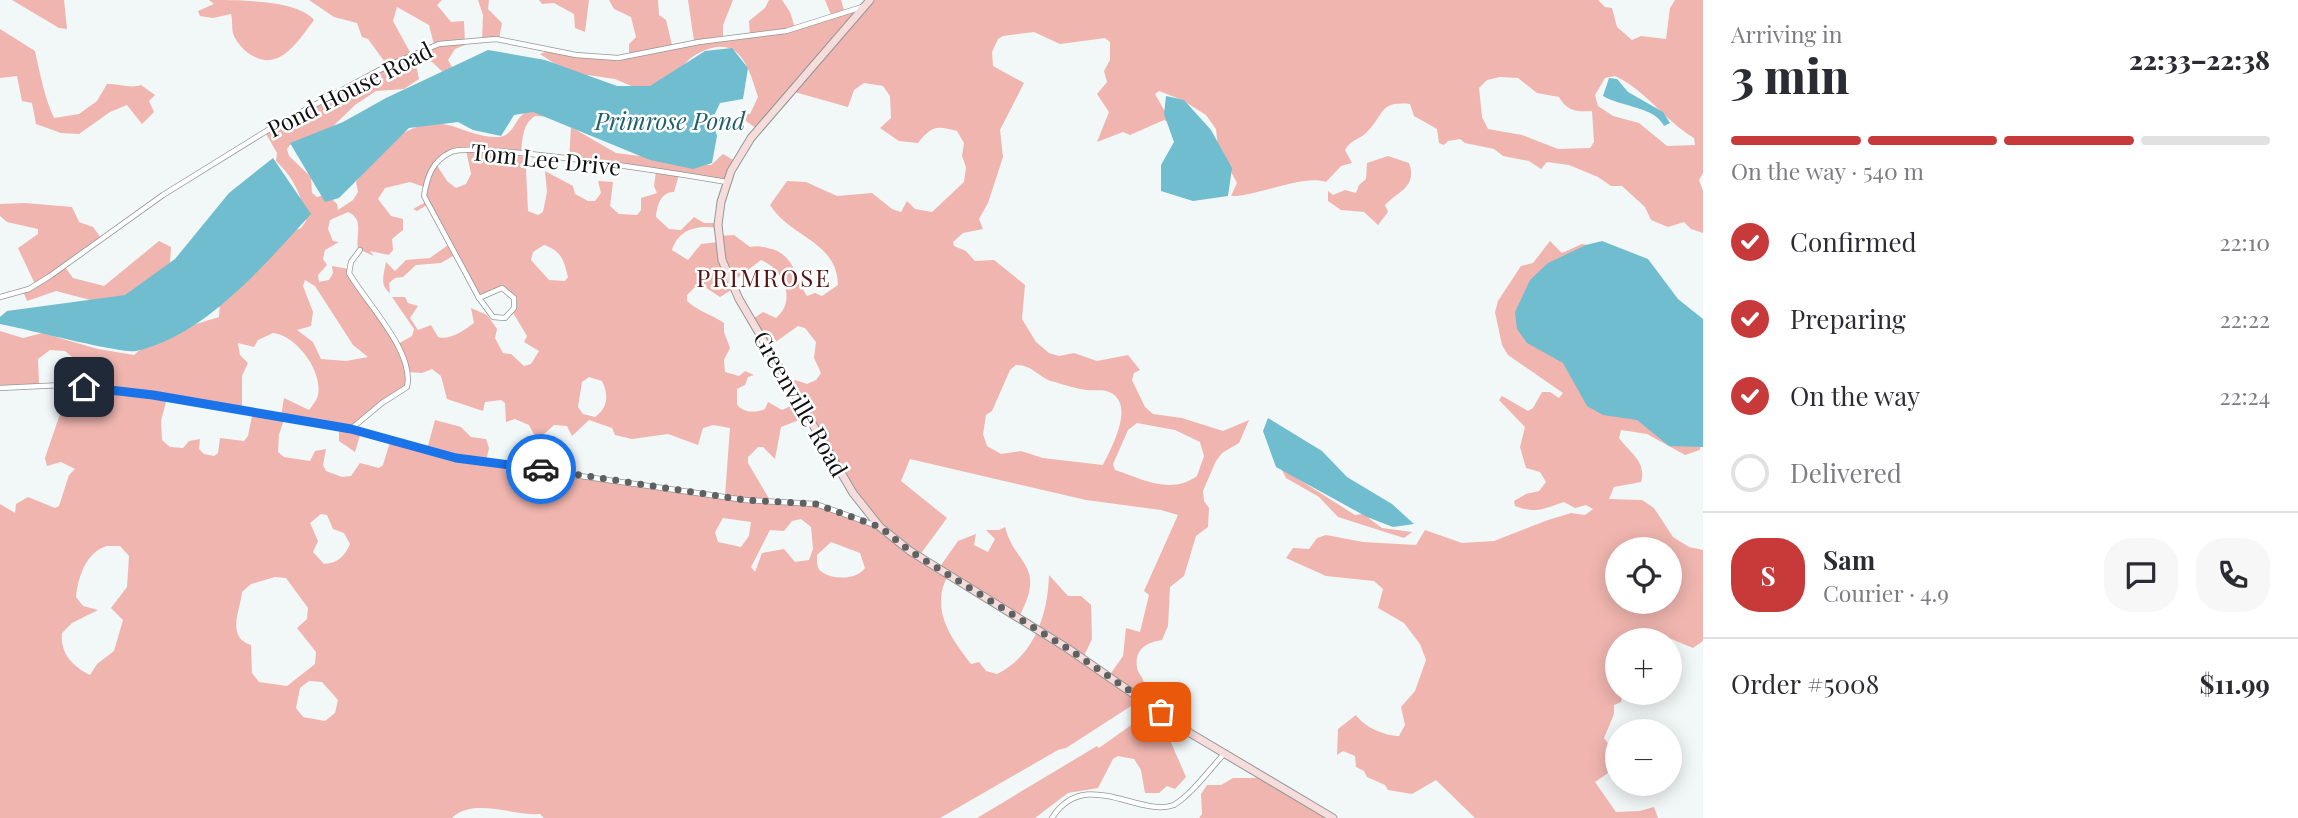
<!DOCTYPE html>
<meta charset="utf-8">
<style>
:root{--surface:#fff;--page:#f7f7f7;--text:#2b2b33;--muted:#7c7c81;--line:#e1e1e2;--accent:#c83939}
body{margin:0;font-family:"Playfair Display",serif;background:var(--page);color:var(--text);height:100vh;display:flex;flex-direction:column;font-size:26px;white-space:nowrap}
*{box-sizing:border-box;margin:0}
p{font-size:23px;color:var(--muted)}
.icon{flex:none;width:38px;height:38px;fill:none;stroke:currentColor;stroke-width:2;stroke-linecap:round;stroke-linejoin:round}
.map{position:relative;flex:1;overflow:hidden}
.drawer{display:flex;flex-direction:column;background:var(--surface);width:595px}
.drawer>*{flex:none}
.buttons{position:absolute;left:1605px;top:537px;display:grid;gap:14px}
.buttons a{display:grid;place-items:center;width:77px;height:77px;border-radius:50%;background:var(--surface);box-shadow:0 4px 18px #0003;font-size:35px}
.pin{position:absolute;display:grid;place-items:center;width:60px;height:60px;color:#fff;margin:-30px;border-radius:14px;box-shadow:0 4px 10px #0006}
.courier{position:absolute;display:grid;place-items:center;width:70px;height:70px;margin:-35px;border:5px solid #1a73e8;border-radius:50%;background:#fff;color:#222;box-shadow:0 2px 9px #0007}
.head em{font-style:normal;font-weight:800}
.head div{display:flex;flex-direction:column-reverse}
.head{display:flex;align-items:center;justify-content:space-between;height:119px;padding:0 28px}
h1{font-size:46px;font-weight:800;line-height:52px}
.bar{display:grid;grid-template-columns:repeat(4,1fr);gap:10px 7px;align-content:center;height:84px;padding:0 28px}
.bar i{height:9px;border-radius:5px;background:var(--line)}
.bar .current{background:var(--accent)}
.bar p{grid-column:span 4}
.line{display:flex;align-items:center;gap:18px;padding:0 28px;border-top:2px solid var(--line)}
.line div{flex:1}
.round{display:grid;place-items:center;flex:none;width:74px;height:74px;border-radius:28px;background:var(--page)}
ol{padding:0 28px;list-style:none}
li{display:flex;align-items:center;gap:21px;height:77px}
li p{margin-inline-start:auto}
li .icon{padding:7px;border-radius:50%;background:var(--accent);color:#fff;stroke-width:4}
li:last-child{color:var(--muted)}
li i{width:38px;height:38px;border:4px solid var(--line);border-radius:50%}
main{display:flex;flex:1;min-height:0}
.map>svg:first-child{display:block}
.green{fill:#f0b5af;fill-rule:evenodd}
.water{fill:#70bdcf}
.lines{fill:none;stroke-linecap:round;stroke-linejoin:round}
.minor-casing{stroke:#929798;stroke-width:6}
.secondary-casing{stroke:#929798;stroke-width:9}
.minor{stroke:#fff;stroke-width:4.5}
.secondary{stroke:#f6dcda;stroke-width:7}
.done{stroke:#5e6061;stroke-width:7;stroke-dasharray:0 12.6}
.route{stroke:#1a73e8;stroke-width:9}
.labels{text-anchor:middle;stroke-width:5;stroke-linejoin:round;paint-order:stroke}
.street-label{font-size:23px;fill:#0e0f10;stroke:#fff}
.water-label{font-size:24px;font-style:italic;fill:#1f5f6c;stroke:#fff}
.neighbourhood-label{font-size:24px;letter-spacing:2px;fill:#561212;stroke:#fff}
</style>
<main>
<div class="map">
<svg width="1703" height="818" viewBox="0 0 1703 818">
<rect width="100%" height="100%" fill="#f2f7f8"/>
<g class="green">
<polygon points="12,0 64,0 67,29 59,28"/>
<path d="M209 0C238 0 298 0 314 20 300 38 281 72 253 56 245 52 238 44 234 36 231 29 233 21 231 14L213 18 200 16 198 11 214 4Z"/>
<path d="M309 0H442L437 5 451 22 464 21 465 45 455 49 448 60 453 69 445 74 432 62 421 59 416 65 419 79 404 89 376 91 355 105 327 132 290 145 287 149 289 156 311 177 312 193 317 197 327 194 337 204 338 210 353 200 358 192 356 182C375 151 413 113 452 126 467 131 483 138 499 137 516 136 515 112 531 111 539 110 550 115 558 117L535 116C522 125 523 137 521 153L529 156 526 170 528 211 538 215 543 212 547 192 545 171 573 186 575 194 588 201H595L601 193 598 181 613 182 610 206 619 214 637 215 641 210V198L657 193 654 186 656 172 569 160 571 127 616 153 711 165 723 154 735 161 726 181 679 175 674 192C661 192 657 205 656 217L669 229 681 230 694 217 704 223H717V228C697 225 679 229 672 250L688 260 701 244 719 242V236L734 235 750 247C758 245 763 247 772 249 795 256 795 278 807 296L815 293 822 296 838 285C837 241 791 238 770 205L787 181 806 182 837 196 872 193 892 209 901 212 907 201 915 209 932 212 964 182 966 167 962 156 964 143 957 131C937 125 931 126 918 143L899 141 880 128 891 118 890 96 883 86 864 83 854 90 848 107 791 91 757 129 746 121 745 113 750 114 758 97C748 64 738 32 697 54 687 59 681 70 672 75 662 81 652 85 643 91L615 79 567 72 540 54 548 51 617 58 629 54V44L636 37 631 17 614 9 609 0H658L659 15 666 20 672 45 694 41 688 0H733L723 25V38L750 36 749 21 765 8 769 0H782L790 12 795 28 831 15 825 0H841L844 10 862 7 869 0H1598L1605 7 1612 8 1617 27 1632 40 1641 36 1666 39 1670 8 1675 0H1703V173L1699 180 1703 191V233L1691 229 1684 222 1668 227 1651 220 1645 207 1622 186H1611L1598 177 1569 165 1547 162 1541 169 1529 161 1503 156 1494 149 1465 143 1460 139 1448 141 1444 145 1439 143 1437 129 1414 116 1410 104C1378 101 1385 115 1366 133 1359 140 1351 139 1345 150L1352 163 1341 166 1326 182C1304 174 1258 196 1231 196L1237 183 1218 148 1216 129 1206 115 1182 100 1159 91 1155 94 1172 124 1164 120 1130 135 1123 132 1097 142 1109 112 1097 94 1107 82 1104 71 1110 60V42L1105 38 1060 44 1034 32 1003 36 998 39 992 52 993 66 1024 83 1000 130 1003 157 988 203 979 219 983 229 963 233 953 242 954 246 966 251 975 261 994 260 1025 285 1022 319 1036 342 1049 353 1059 356 1074 353 1097 361 1128 355 1140 370 1134 373 1132 380 1145 407 1153 414 1182 418 1223 431 1249 420 1239 443 1222 453 1216 461 1203 491 1204 501 1209 508 1208 527 1196 536 1184 576 1170 587 1168 626 1162 640C1148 642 1134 649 1137 667 1137 672 1143 677 1144 683L1135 693 1142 699 1066 748 1058 750 940 818H544L540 814C514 816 472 797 452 818H0V504L15 513 16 504 28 497 55 508 59 506 69 475 75 469 61 462 47 466 45 458 62 408 59 386H90L91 373 65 351 50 350 38 359 39 384 0 388V331L23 338 42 333 98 349 134 355C156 334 191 326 219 317L220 299 261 245 301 228 306 221C302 196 294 178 276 161L277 153 265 132 387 65 368 39 362 37 357 23 334 17ZM397 7 429 25 434 45 411 54 393 21ZM1615 76C1647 91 1664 120 1694 138L1695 145 1667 146 1639 123 1613 116 1598 106 1595 95 1605 78ZM1500 77 1518 78 1537 93 1559 97C1567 111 1576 112 1592 111L1594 142 1590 148 1558 149 1522 135 1488 129 1482 117 1479 88 1487 80ZM466 150 471 174 466 184 456 188 447 181 436 164 452 151ZM410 182 424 187 426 202 413 209 417 211 427 205 448 245 430 258 406 260 395 271 386 262C384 274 379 285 390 293L389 283 395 278 403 277 416 265 441 263 453 256 478 297 500 288 513 297 512 311 527 336 524 342 539 351 531 364 524 366 511 354 503 353 495 338 497 329 487 315 471 308 474 323C465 330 449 341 438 337L431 325 418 330 410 318 418 306 408 303 405 297H392L414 329 412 336 396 345 349 269 332 266 333 273 329 280 319 282 318 275 327 265 323 259 325 250 339 242 333 241 328 229 330 220 348 212C365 219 355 236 358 249L374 256 370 251 389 255 393 250 392 239 403 230V219L391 216 378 199 385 188ZM544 245C562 251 564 261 568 277L565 281 549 280 531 260 533 252ZM761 260C784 269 797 301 776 318L763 312 751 320 770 346 798 326 805 328 816 342 814 358 821 373 816 380 807 384 795 380 790 384 799 402 782 410 768 402 765 409C756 413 742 413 737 404V389L745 385 748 377 754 375 745 371 739 376 725 372 724 360 730 348 724 332V323C711 314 699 312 687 301V295L699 283 720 297 733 289 731 283ZM305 280 315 286 353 345 368 357 346 361 321 359 313 342 297 330 311 326 313 312 303 286ZM273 333C296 335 323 371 318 395 317 400 312 406 309 410L284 398 281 416 253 411 248 436 244 441 220 438 218 453 214 456 204 454 199 449 200 439 189 441 183 448 170 447 162 440 161 421 167 398 242 409V376L248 363 240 355 238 343 254 347 258 340ZM1016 365C1034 365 1039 379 1055 382 1065 385 1077 389 1087 390 1094 391 1102 389 1109 392 1136 403 1112 447 1103 465L1043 458 1021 451 1001 454 987 446 983 434 986 415 992 411 1010 370ZM432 369 441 376 447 399 483 411 485 402 501 400 505 403 506 422 515 419 529 425 535 436H542L554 425 567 426 572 436 589 420 612 428 615 435 632 439 668 434 698 445 703 428 713 425 730 428 725 496 486 461 489 448 486 439 471 437 461 427 435 420 427 449 391 439 383 465 379 468 360 463 351 476 342 477 326 471 323 465 326 449 315 451 310 461 284 457 278 452 279 434 285 417 339 427V441L355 452 361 432 353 426 407 386 409 372 422 373ZM589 377 602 381C609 395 608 408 595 417L583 414 578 407 582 382ZM807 417 874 525 817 504 771 502 748 463V457L758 447H763L775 459 781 427ZM1137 423 1175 430 1200 442 1204 456 1197 476C1171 495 1142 479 1115 470L1113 464 1128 430ZM910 459 1086 500 1161 510 1178 515 1144 591 1149 595 1140 632 1126 628 1123 656 1109 676 1083 658 1092 639 1091 605 1081 596H1068L1049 575C1048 615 1034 656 997 674L986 671 979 662 971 664C950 637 930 609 948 575L1019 617C1047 564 1015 566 1005 527L999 530H986L995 539 988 552 974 545 976 534 958 541 939 568 919 556 947 518 901 481ZM321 514 327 515 333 529 344 533 350 544C345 556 338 563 324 564L313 552 318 541 310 523ZM723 518 751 522 749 536 741 547 718 542 715 532ZM801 519 811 527 813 549 809 560 795 562 784 549 762 553 755 572 751 567 770 530 784 531 792 521ZM831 542 860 553 865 568C857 580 833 580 822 572 816 568 817 561 817 555ZM107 546H120L129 556 127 587 111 608 123 620 114 651 97 664 90 675C72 666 60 653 62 633L72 623 98 610 83 606 76 597C78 577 86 552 107 546ZM275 577 286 578 308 608 307 619 297 628 316 652 315 664 287 686 259 682 252 673 251 645C225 637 241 608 242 592L251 584ZM309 681 322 682 338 700 335 713 325 721 303 717 296 708 300 688Z"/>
<polygon points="478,0 489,0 488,9 502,23 499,39 482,39 483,15"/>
<polygon points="539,0 589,0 585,32 575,28 574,14 554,3 542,4"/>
<path d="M0 29 35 51C40 74 45 99 54 118L79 114 97 101 107 84C120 83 128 89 141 85L155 95 149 101 154 112 142 124 127 105 110 112 79 134 61 133 36 124 32 103 22 101 17 76 0 78Z"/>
<path d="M1388 156 1409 163C1418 187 1397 192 1385 205L1388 212 1378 225 1364 212 1341 210 1328 201V191L1333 195 1345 190 1356 193 1359 185 1366 179 1367 163Z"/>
<polygon points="25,203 72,207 79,222 93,227 101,238 65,267 73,278 104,286 159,241 171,247 170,263 128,298 94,301 56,291 27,301 23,291 35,284 18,248 38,234 38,229 7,222 0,216 0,204"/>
<path d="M1550 241 1562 253 1582 244 1622 251 1703 426 1700 450 1685 455 1647 434 1621 430 1619 438C1630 453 1647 462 1641 482L1614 487 1609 499 1642 500 1654 508 1673 537 1689 547 1703 550V641L1693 648 1669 638 1617 640V693H1623L1621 702 1614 705V714L1604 738 1616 754 1614 769 1595 782 1616 812 1640 811 1654 807 1658 818H1475L1436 780 1412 794 1388 790 1385 785 1367 777 1364 771 1356 767 1355 756 1343 751 1337 755 1338 729 1356 715C1364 727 1385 736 1399 736L1405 725 1401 707 1415 691 1426 660 1420 644 1404 623 1378 608 1383 589 1374 581 1326 576 1286 558 1293 548 1309 549 1317 538 1326 535 1363 542 1416 545 1425 530 1462 543 1494 541 1548 520 1571 513 1585 515 1593 509 1586 505 1575 508 1564 502C1543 509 1536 514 1515 506L1514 501 1526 494 1539 491 1546 482 1540 472 1526 468 1520 447 1525 427 1499 400 1502 396 1528 411 1533 408 1542 392H1550L1559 398 1563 393 1508 355 1502 345 1495 312 1498 301 1521 266 1533 263ZM1617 550H1670V602H1617Z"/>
<polygon points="1281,468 1355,515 1363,514 1382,528 1412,532 1404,538 1338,517 1319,497 1286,478"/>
<polygon points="1155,708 1171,719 1166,731 1186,777 1175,789 1167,786 1159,793 1145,793 1141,770 1134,759 1118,756 1113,759 1098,788 1068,793 1035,818 977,818 1097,746 1099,748"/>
<polygon points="1233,778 1265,778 1273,787 1326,818 1199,818 1202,814 1201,794 1207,785 1221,785"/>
</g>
<g class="water">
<polygon points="732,48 748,68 743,99 720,103 712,120 717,136 712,163 693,169 650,160 533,112 514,115 501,136 473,130 458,122 409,128 339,198 325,202 290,143 343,122 386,98 488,50 545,60 617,86 650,86 705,51"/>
<path d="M1609 78 1617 79 1628 92 1663 112 1670 123 1664 126C1655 107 1622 107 1603 96Z"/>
<polygon points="1166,96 1184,100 1211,130 1232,168 1228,196 1193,201 1161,191 1161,165 1174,142 1164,114"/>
<path d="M273 158 311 214C265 264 205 336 136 351 122 354 22 328 0 324V317L7 311 125 295 175 259 229 193Z"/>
<polygon points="1602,241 1648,259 1678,299 1703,319 1703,447 1669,446 1637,420 1603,415 1587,406 1563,363 1527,343 1517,329 1515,312 1530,280 1548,263 1586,245"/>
<polygon points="1268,418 1322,451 1347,477 1392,504 1414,524 1393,527 1367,517 1276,467 1263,431"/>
</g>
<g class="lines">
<defs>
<g id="minor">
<polygon points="502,288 514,298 514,308 505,318 493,317 479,298"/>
<polyline points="0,297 29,289 50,276 163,195 268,130 387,66 439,44 496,39 576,55 618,58 699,42 786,31 862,7"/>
<path d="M479 298 424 196C427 177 432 161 451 152 475 141 686 175 727 182"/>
<polyline points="0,388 63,385 128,391 351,429 456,458 745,500 816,504 877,526"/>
<path d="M352 428 382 403 407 387C415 352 367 304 349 273L351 262 360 250"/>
<path d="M1052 818C1085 766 1139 818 1174 805 1193 793 1209 770 1224 754"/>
</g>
<polyline id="secondary" points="870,0 751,138 731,171 721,202 718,225 722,260 739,299 853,493 880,527 910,551 1067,648 1190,733 1333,818"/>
</defs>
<use href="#minor" class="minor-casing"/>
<use href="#secondary" class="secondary-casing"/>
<use href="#minor" class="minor"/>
<use href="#secondary" class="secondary"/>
</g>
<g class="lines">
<polyline class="done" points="541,469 745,500 816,504 880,527 910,551 1067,648 1161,712"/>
<polyline class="route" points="84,387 153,395 351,429 456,458 541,469"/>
</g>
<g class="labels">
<g class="street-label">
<text transform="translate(350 90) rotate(-27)" y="8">Pond House Road</text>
<text transform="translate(546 160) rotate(6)" y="8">Tom Lee Drive</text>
<text transform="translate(800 404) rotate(60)" y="8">Greenville Road</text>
</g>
<g class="water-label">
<text x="670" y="130">Primrose Pond</text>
</g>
<g class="neighbourhood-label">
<text x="764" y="287">PRIMROSE</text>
</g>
</g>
</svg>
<div class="buttons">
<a><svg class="icon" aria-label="locate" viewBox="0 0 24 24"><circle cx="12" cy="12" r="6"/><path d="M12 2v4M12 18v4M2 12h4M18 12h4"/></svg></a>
<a>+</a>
<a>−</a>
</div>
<div class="pin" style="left:1161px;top:712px;background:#ea580c"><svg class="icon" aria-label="bag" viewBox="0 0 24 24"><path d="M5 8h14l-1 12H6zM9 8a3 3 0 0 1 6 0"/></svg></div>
<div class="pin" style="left:84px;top:387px;background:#1f2937"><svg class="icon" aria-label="home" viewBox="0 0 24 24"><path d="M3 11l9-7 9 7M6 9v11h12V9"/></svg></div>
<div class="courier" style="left:541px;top:469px"><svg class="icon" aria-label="car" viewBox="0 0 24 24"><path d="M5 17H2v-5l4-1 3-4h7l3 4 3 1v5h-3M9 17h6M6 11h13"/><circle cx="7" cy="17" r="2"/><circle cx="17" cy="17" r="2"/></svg></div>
</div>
<section class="drawer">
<div class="head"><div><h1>3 min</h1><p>Arriving in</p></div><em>22:33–22:38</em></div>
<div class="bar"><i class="current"></i><i class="current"></i><i class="current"></i><i></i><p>On the way · 540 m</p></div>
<ol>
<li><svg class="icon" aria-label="check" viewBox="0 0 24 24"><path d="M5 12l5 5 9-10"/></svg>Confirmed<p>22:10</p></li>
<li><svg class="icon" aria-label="check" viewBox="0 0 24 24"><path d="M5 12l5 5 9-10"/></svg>Preparing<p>22:22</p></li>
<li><svg class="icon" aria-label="check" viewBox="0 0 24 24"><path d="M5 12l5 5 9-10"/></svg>On the way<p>22:24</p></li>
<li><i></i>Delivered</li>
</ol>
<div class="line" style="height:126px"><b class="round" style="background:var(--accent);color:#fff">S</b><div><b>Sam</b><p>Courier · 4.9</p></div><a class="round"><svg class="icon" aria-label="chat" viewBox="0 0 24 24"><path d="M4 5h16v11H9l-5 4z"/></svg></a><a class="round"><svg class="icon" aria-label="phone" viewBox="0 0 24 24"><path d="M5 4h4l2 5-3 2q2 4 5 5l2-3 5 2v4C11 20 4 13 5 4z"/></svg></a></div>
<div class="line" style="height:91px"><div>Order #5008</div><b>$11.99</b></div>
</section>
</main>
